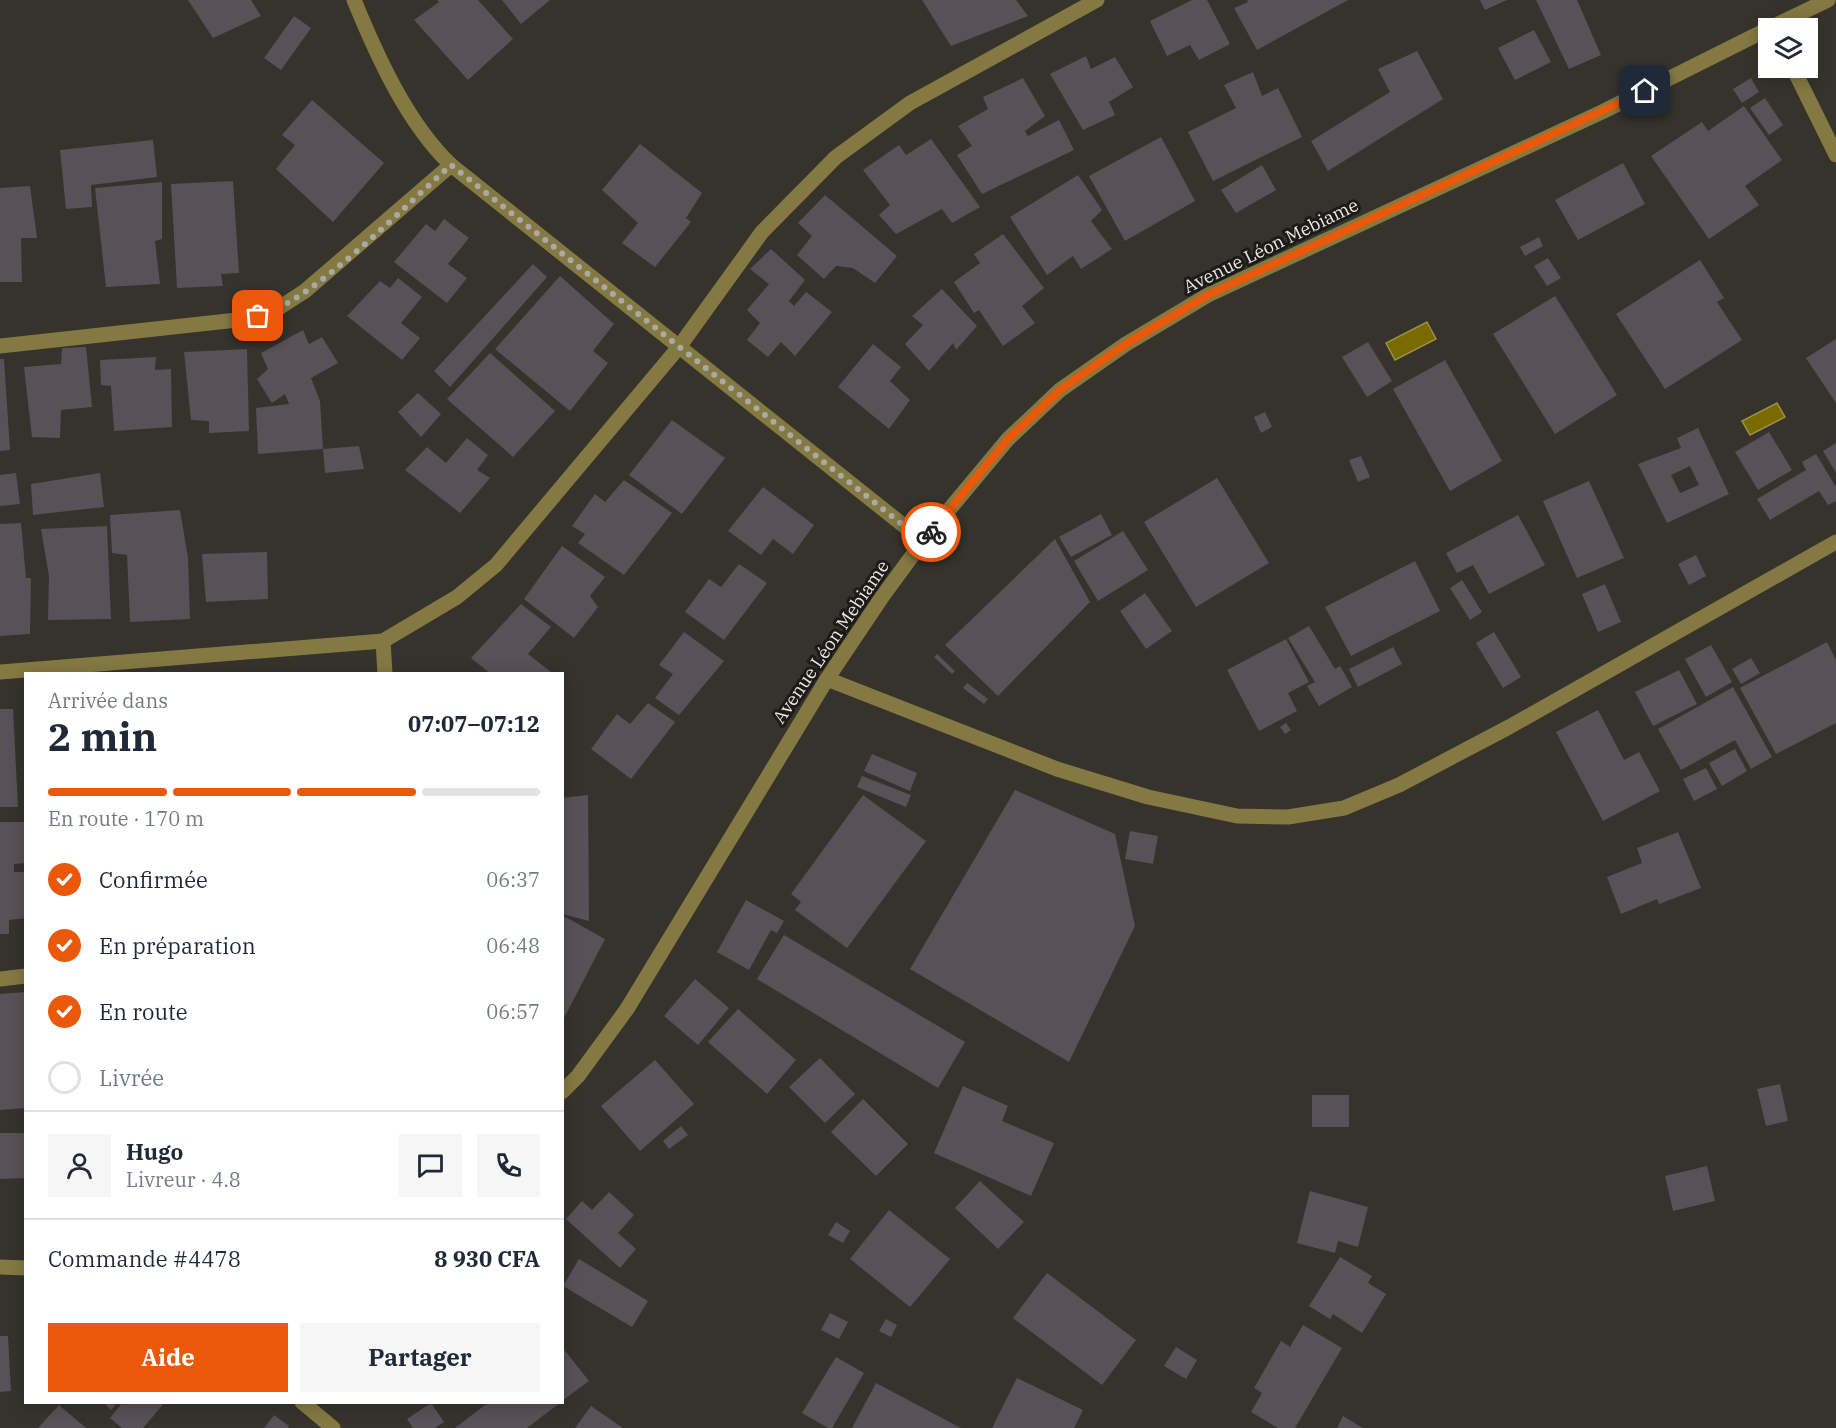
<!DOCTYPE html>
<html lang="fr">
<meta charset="utf-8">
<style>
:root{--surface:#fff;--page:#f6f6f7;--text:#1f2937;--muted:#747a83;--line:#e0e1e3;--accent:#ea580c}
body{margin:0;font-family:"IBM Plex Serif",serif;background:var(--page);color:var(--text);height:100vh;display:flex;flex-direction:column;font-size:22px;white-space:nowrap}
*{box-sizing:border-box;margin:0}
p{font-size:20px;color:var(--muted)}
.icon{flex:none;width:33px;height:33px;fill:none;stroke:currentColor;stroke-width:2;stroke-linecap:round;stroke-linejoin:round}
.map{position:relative;flex:1;overflow:hidden}
.drawer{position:absolute;left:24px;top:672px;width:540px;height:732px;display:flex;flex-direction:column;background:var(--surface);border-radius:0px;box-shadow:0 3px 15px #0003}
.drawer>*{flex:none}
.tools{position:absolute;left:1758px;top:18px;display:grid;gap:12px}
.tools a{display:grid;place-items:center;width:60px;height:60px;border-radius:0px;background:var(--surface);box-shadow:0 3px 15px #0003;font-size:30px}
.pin{position:absolute;display:grid;place-items:center;width:51px;height:51px;color:#fff;margin:-26px;border-radius:12px;box-shadow:0 3px 9px #0006}
.courier{position:absolute;display:grid;place-items:center;width:60px;height:60px;margin:-30px;border:4px solid #ea580c;border-radius:50%;background:#fff;color:#222;box-shadow:0 2px 8px #0007}
.overview em{font-style:normal;font-weight:700}
.overview div{display:flex;flex-direction:column-reverse}
.overview{display:flex;align-items:center;justify-content:space-between;height:102px;padding:0 24px}
h1{font-size:39px;font-weight:700;line-height:45px}
.bar{display:grid;grid-template-columns:repeat(4,1fr);gap:9px 6px;align-content:center;height:72px;padding:0 24px}
.bar i{height:8px;border-radius:4px;background:var(--line)}
.bar .active{background:var(--accent)}
.bar p{grid-column:span 4}
.line{display:flex;align-items:center;gap:15px;padding:0 24px;border-top:2px solid var(--line)}
.line div{flex:1}
.round{display:grid;place-items:center;flex:none;width:63px;height:63px;border-radius:0px;background:var(--page)}
ol{padding:0 24px;list-style:none}
li{display:flex;align-items:center;gap:18px;height:66px}
li p{margin-inline-start:auto}
li .icon{padding:6px;border-radius:50%;background:var(--accent);color:#fff;stroke-width:4}
li:last-child{color:var(--muted)}
li i{width:33px;height:33px;border:3px solid var(--line);border-radius:50%}
.action{display:flex;gap:12px;margin-top:auto;padding:12px 24px}
.action a{flex:1;height:69px;border-radius:0px;background:var(--accent);color:#fff;font-size:24px;font-weight:700;line-height:69px;text-align:center}
.action a+a{background:var(--page);color:var(--text)}
.map>svg:first-child{display:block}
.water{fill:#7b6a00;stroke:#9c9044;stroke-width:1.5}
.building{fill:#585157;fill-rule:evenodd}
.lines{fill:none;stroke-linecap:round;stroke-linejoin:round}
.minor{stroke:#847942;stroke-width:15}
.done{stroke:#aba9a4;stroke-width:6;stroke-dasharray:0 10.8}
.route{stroke:#ea580c;stroke-width:8}
.labels{text-anchor:middle;stroke-width:6;stroke-linejoin:round;paint-order:stroke}
.street-label{font-size:18px;fill:#eae9e4;stroke:#1c1b18}
</style>
<div class="map">
<svg width="1836" height="1428" viewBox="0 0 1836 1428">
<rect width="100%" height="100%" fill="#35332c"/>
<g class="water">
<polygon points="1427,322 1436,339 1395,360 1386,343"/>
<polygon points="1777,403 1785,417 1750,435 1742,421"/>
</g>
<g class="building">
<polygon points="188,0 251,0 261,16 213,38"/>
<polygon points="437,0 478,0 513,39 468,80 414,20 439,2"/>
<polygon points="502,0 550,0 521,24"/>
<polygon points="922,0 1016,0 1028,16 951,46"/>
<polygon points="1192,0 1207,0 1230,44 1199,60 1190,45 1167,56 1150,21"/>
<polygon points="1247,0 1348,0 1257,50 1234,8 1248,2"/>
<polygon points="1480,0 1507,0 1485,10"/>
<polygon points="1536,0 1577,0 1601,55 1569,69"/>
<polygon points="294,16 311,28 281,70 264,58"/>
<polygon points="1534,30 1551,62 1515,80 1498,48"/>
<polygon points="1417,51 1443,99 1328,171 1311,141 1390,92 1378,69"/>
<polygon points="1086,56 1091,69 1115,57 1133,87 1109,102 1115,115 1083,130 1050,74"/>
<polygon points="1253,72 1262,96 1278,88 1302,137 1213,181 1188,132 1236,108 1224,85"/>
<polygon points="1023,78 1045,116 1025,131 1028,136 1059,120 1074,150 982,194 957,155 972,146 958,126 988,109 983,97"/>
<polygon points="1751,78 1759,92 1742,103 1733,89"/>
<polygon points="1765,98 1783,125 1769,135 1750,108"/>
<polygon points="312,100 384,163 333,222 276,169 295,145 282,135"/>
<polygon points="1744,106 1782,160 1745,186 1759,205 1709,239 1651,156 1702,122 1708,131"/>
<polygon points="1161,137 1195,201 1125,241 1089,176"/>
<polygon points="931,139 980,207 952,223 942,209 896,234 879,215 890,205 863,170 899,145 906,155"/>
<polygon points="153,140 157,177 91,185 92,207 66,209 60,150"/>
<polygon points="640,144 702,193 686,218 691,222 655,267 622,243 638,223 602,190"/>
<polygon points="1623,163 1645,204 1578,240 1555,200"/>
<polygon points="1262,165 1276,190 1236,213 1221,190"/>
<polygon points="1078,175 1102,210 1091,221 1112,249 1081,269 1073,256 1047,275 1010,217"/>
<polygon points="233,181 239,273 221,274 223,286 177,288 171,184"/>
<polygon points="162,182 162,239 155,241 160,284 106,287 95,188"/>
<polygon points="30,186 37,238 21,238 22,282 0,282 0,188"/>
<polygon points="825,195 897,256 875,283 853,268 836,266 824,279 797,255 812,236 798,223"/>
<polygon points="444,219 469,238 448,264 467,278 447,303 394,262 426,224 435,231"/>
<polygon points="1003,234 1044,288 1022,306 1035,323 1003,346 979,310 974,313 954,282 980,263 974,254"/>
<polygon points="1539,237 1543,246 1525,256 1520,247"/>
<polygon points="771,249 805,280 789,301 794,306 806,292 832,312 795,356 781,342 768,357 747,340 760,323 747,310 769,284 750,269"/>
<polygon points="1548,258 1561,278 1547,286 1534,266"/>
<polygon points="1700,260 1724,298 1717,302 1742,340 1665,389 1616,314"/>
<polygon points="533,264 547,277 450,387 434,371"/>
<polygon points="560,276 614,324 593,351 608,363 570,411 495,349"/>
<polygon points="398,278 422,297 401,323 420,338 402,360 347,316 380,281 390,288"/>
<polygon points="942,289 977,326 956,350 953,343 929,371 905,344 923,325 912,316"/>
<polygon points="1555,296 1617,395 1555,434 1493,334"/>
<polygon points="303,330 309,344 322,337 338,363 311,378 320,401 323,449 359,446 364,469 325,473 323,449 258,454 256,408 289,404 285,394 272,403 257,379 268,369 261,353"/>
<polygon points="1836,339 1836,403 1806,358"/>
<polygon points="1368,342 1392,381 1367,397 1342,357"/>
<polygon points="873,344 901,367 890,381 910,400 889,429 838,387"/>
<polygon points="86,347 92,407 61,410 60,438 32,437 24,367 61,364 62,348"/>
<polygon points="247,349 249,431 209,433 209,421 191,420 184,352"/>
<polygon points="490,353 555,411 513,457 447,399"/>
<polygon points="156,357 155,370 171,369 172,427 114,431 111,386 101,385 100,360"/>
<polygon points="0,359 4,359 10,450 0,451"/>
<polygon points="1445,360 1502,461 1450,491 1393,389"/>
<polygon points="418,393 441,414 421,437 398,412"/>
<polygon points="1265,412 1272,427 1261,433 1254,417"/>
<polygon points="672,420 725,458 682,514 629,475"/>
<path d="M1698 428 1729 494 1667 523 1638 464 1681 448 1677 438ZM1690 466 1699 485 1680 493 1671 475Z"/>
<polygon points="1769,432 1792,470 1758,490 1735,452"/>
<polygon points="467,438 488,455 477,470 490,478 460,513 405,470 427,447 446,463"/>
<polygon points="1836,443 1836,473 1823,451"/>
<polygon points="1816,454 1836,487 1836,501 1828,505 1819,491 1770,520 1757,499 1806,470 1802,462"/>
<polygon points="1361,456 1370,477 1358,482 1349,460"/>
<polygon points="16,473 20,504 0,506 0,475"/>
<polygon points="100,473 104,507 33,515 31,484"/>
<polygon points="1217,478 1269,563 1196,607 1144,522"/>
<polygon points="624,480 672,513 624,575 578,543 585,534 572,526 595,494 605,502"/>
<polygon points="1589,481 1624,558 1577,578 1543,501"/>
<polygon points="763,487 814,525 793,554 773,539 761,555 728,531"/>
<polygon points="180,510 188,558 190,619 130,622 127,555 112,553 110,515"/>
<polygon points="1101,514 1112,535 1071,557 1059,537"/>
<polygon points="1518,515 1545,565 1489,594 1473,565 1457,573 1446,553"/>
<polygon points="21,523 26,578 31,578 30,634 0,636 0,524"/>
<polygon points="107,526 111,619 48,620 49,576 41,529"/>
<polygon points="1123,531 1148,570 1098,601 1074,561"/>
<polygon points="1055,539 1090,602 998,696 945,645"/>
<polygon points="562,546 605,577 590,596 598,607 574,638 524,599"/>
<polygon points="267,552 268,599 206,602 202,554"/>
<polygon points="1696,555 1706,576 1689,585 1678,564"/>
<polygon points="1415,561 1440,611 1351,656 1325,607"/>
<polygon points="739,564 767,583 724,640 685,612 709,579 721,587"/>
<polygon points="1462,580 1482,612 1470,620 1450,588"/>
<polygon points="1605,584 1621,622 1598,632 1582,594"/>
<polygon points="1145,593 1172,631 1146,649 1120,611"/>
<polygon points="521,604 551,627 528,654 551,672 491,674 471,658"/>
<polygon points="1309,626 1335,669 1340,666 1352,687 1319,706 1307,686 1315,682 1288,638"/>
<polygon points="684,632 724,661 679,715 655,698 673,674 659,665"/>
<polygon points="1494,632 1521,677 1503,688 1476,643"/>
<polygon points="1286,639 1309,682 1288,693 1297,711 1259,731 1227,670"/>
<polygon points="1827,642 1836,660 1836,723 1776,754 1740,688"/>
<polygon points="1711,645 1732,682 1706,697 1685,659"/>
<polygon points="1393,647 1402,664 1358,687 1349,669"/>
<polygon points="937,654 955,671 952,674 934,657"/>
<polygon points="1751,658 1760,673 1741,684 1732,669"/>
<polygon points="1679,670 1697,704 1653,726 1635,692"/>
<polygon points="967,683 988,699 984,704 963,688"/>
<polygon points="1733,687 1772,757 1751,769 1735,740 1681,770 1658,729"/>
<polygon points="648,703 675,722 631,779 591,749 617,714 630,724"/>
<polygon points="0,709 13,709 18,807 0,807"/>
<polygon points="1598,710 1624,760 1639,752 1660,791 1603,821 1556,732"/>
<polygon points="1286,723 1291,730 1285,734 1280,727"/>
<polygon points="1735,749 1747,771 1722,786 1709,763"/>
<polygon points="872,754 917,773 910,791 864,771"/>
<polygon points="1706,768 1717,789 1694,801 1683,779"/>
<polygon points="862,776 911,795 906,807 857,787"/>
<polygon points="1015,790 1115,834 1135,926 1069,1062 910,969"/>
<polygon points="588,795 589,921 562,914 562,798"/>
<polygon points="863,795 926,841 847,948 795,910 801,902 791,894"/>
<polygon points="0,822 26,822 26,863 14,864 14,872 25,872 26,918 9,920 9,934 0,934"/>
<polygon points="1130,831 1158,836 1153,864 1125,859"/>
<polygon points="1678,832 1701,888 1659,904 1657,899 1621,914 1607,877 1642,863 1637,848"/>
<polygon points="746,900 784,921 777,933 771,930 749,970 717,952"/>
<polygon points="562,915 605,939 562,1022"/>
<polygon points="784,935 965,1042 938,1088 757,979"/>
<polygon points="695,979 729,1008 698,1045 664,1016"/>
<polygon points="26,992 26,1108 0,1110 0,994"/>
<polygon points="738,1009 796,1060 767,1094 708,1042"/>
<polygon points="820,1058 855,1094 825,1123 789,1087"/>
<polygon points="655,1060 694,1104 640,1151 601,1106"/>
<polygon points="1780,1084 1788,1121 1766,1126 1757,1089"/>
<polygon points="963,1086 1008,1106 1002,1121 1054,1143 1031,1196 934,1153"/>
<rect x="1312" y="1095" width="37" height="32"/>
<polygon points="863,1099 908,1144 876,1176 831,1132"/>
<polygon points="681,1126 688,1135 669,1149 663,1141"/>
<polygon points="0,1133 26,1133 26,1178 0,1179"/>
<polygon points="1707,1166 1715,1201 1673,1211 1665,1176"/>
<polygon points="980,1181 1024,1222 998,1249 955,1208"/>
<polygon points="1310,1191 1368,1207 1358,1247 1338,1241 1335,1253 1297,1243"/>
<polygon points="609,1192 634,1215 618,1233 636,1249 620,1268 566,1219 582,1201 592,1210"/>
<polygon points="889,1210 950,1259 910,1307 850,1259"/>
<polygon points="836,1222 850,1231 843,1243 828,1235"/>
<polygon points="1340,1257 1372,1276 1368,1283 1386,1294 1362,1333 1333,1314 1330,1319 1309,1306"/>
<polygon points="579,1259 648,1301 632,1327 563,1286"/>
<polygon points="1047,1273 1136,1340 1102,1385 1013,1318"/>
<polygon points="830,1313 848,1322 839,1339 821,1330"/>
<polygon points="886,1319 897,1325 891,1337 879,1331"/>
<polygon points="1303,1325 1342,1348 1295,1428 1278,1428 1251,1412 1262,1393 1254,1388 1281,1341 1290,1347"/>
<polygon points="0,1336 8,1336 11,1391 0,1392"/>
<polygon points="562,1347 589,1381 562,1401"/>
<polygon points="1176,1347 1197,1360 1186,1379 1164,1366"/>
<polygon points="836,1357 864,1373 832,1428 828,1428 802,1413"/>
<polygon points="1017,1378 1083,1410 1074,1428 992,1428"/>
<polygon points="876,1383 961,1428 852,1428"/>
<polygon points="103,1402 118,1402 111,1410"/>
<polygon points="123,1402 165,1402 143,1428 122,1428 110,1418"/>
<polygon points="489,1402 561,1402 527,1428 455,1428"/>
<polygon points="431,1403 444,1422 435,1428 413,1428 407,1419"/>
<polygon points="59,1405 86,1428 38,1428"/>
<polygon points="591,1406 623,1428 575,1428"/>
<polygon points="274,1415 289,1426 288,1428 264,1428"/>
<polygon points="1343,1416 1363,1428 1337,1428"/>
</g>
<g class="lines">
<g class="minor">
<path d="M354 0C377 56 407 123 451 165L923 541"/>
<polyline points="1770,28 1828,0"/>
<polyline points="1793,68 1836,155"/>
<polyline points="0,346 246,319 271,313 305,291 451,165"/>
<polyline points="383,641 385,674"/>
<polyline points="0,672 383,641 457,597 496,565 679,347 762,232 836,157 910,103 1097,0"/>
<polyline points="827,679 1057,769 1148,797 1237,816 1288,817 1344,808 1399,785 1509,727 1836,542"/>
<polyline points="0,979 26,976"/>
<polyline points="562,1092 578,1076 627,1009 827,679 882,597 923,541 1008,439 1060,390 1126,344 1208,295 1604,111 1768,29"/>
<polyline points="0,1267 26,1268"/>
<polyline points="302,1402 333,1428"/>
</g>
</g>
<g class="lines">
<path class="done" d="M258 316C311 303 407 204 451 165L923 541 931 532"/>
<polyline class="route" points="931,532 1008,439 1060,390 1126,344 1208,295 1645,91"/>
</g>
<g class="labels">
<g class="street-label">
<text transform="translate(1271 246) rotate(-26)" y="6">Avenue Léon Mebiame</text>
<text transform="translate(831 642) rotate(-56)" y="6">Avenue Léon Mebiame</text>
</g>
</g>
</svg>
<div class="tools">
<a><svg class="icon" aria-label="layers" viewBox="0 0 24 24"><path d="M12 4l9 5-9 5-9-5zM3 14l9 5 9-5"/></svg></a>
</div>
<div class="pin" style="left:258px;top:316px;background:#ea580c"><svg class="icon" aria-label="bag" viewBox="0 0 24 24"><path d="M5 8h14l-1 12H6zM9 8a3 3 0 0 1 6 0"/></svg></div>
<div class="pin" style="left:1645px;top:91px;background:#1f2937"><svg class="icon" aria-label="home" viewBox="0 0 24 24"><path d="M3 11l9-7 9 7M6 9v11h12V9"/></svg></div>
<div class="courier" style="left:931px;top:532px"><svg class="icon" aria-label="bike" viewBox="0 0 24 24"><circle cx="6" cy="16" r="4"/><circle cx="18" cy="16" r="4"/><path d="M6 16l4-8h5l3 8M10 8l3 8H6M13 5h3"/></svg></div>
<section class="drawer">
<div class="overview"><div><h1>2 min</h1><p>Arrivée dans</p></div><em>07:07–07:12</em></div>
<div class="bar"><i class="active"></i><i class="active"></i><i class="active"></i><i></i><p>En route · 170 m</p></div>
<ol>
<li><svg class="icon" aria-label="check" viewBox="0 0 24 24"><path d="M5 12l5 5 9-10"/></svg>Confirmée<p>06:37</p></li>
<li><svg class="icon" aria-label="check" viewBox="0 0 24 24"><path d="M5 12l5 5 9-10"/></svg>En préparation<p>06:48</p></li>
<li><svg class="icon" aria-label="check" viewBox="0 0 24 24"><path d="M5 12l5 5 9-10"/></svg>En route<p>06:57</p></li>
<li><i></i>Livrée</li>
</ol>
<div class="line" style="height:108px"><a class="round"><svg class="icon" aria-label="person" viewBox="0 0 24 24"><circle cx="12" cy="8" r="4"/><path d="M4 21q1-7 8-7t8 7"/></svg></a><div><b>Hugo</b><p>Livreur · 4.8</p></div><a class="round"><svg class="icon" aria-label="chat" viewBox="0 0 24 24"><path d="M4 5h16v11H9l-5 4z"/></svg></a><a class="round"><svg class="icon" aria-label="phone" viewBox="0 0 24 24"><path d="M5 4h4l2 5-3 2q2 4 5 5l2-3 5 2v4C11 20 4 13 5 4z"/></svg></a></div>
<div class="line" style="height:78px"><div>Commande #4478</div><b>8 930 CFA</b></div>
<div class="action"><a>Aide</a><a>Partager</a></div>
</section>
</div>
